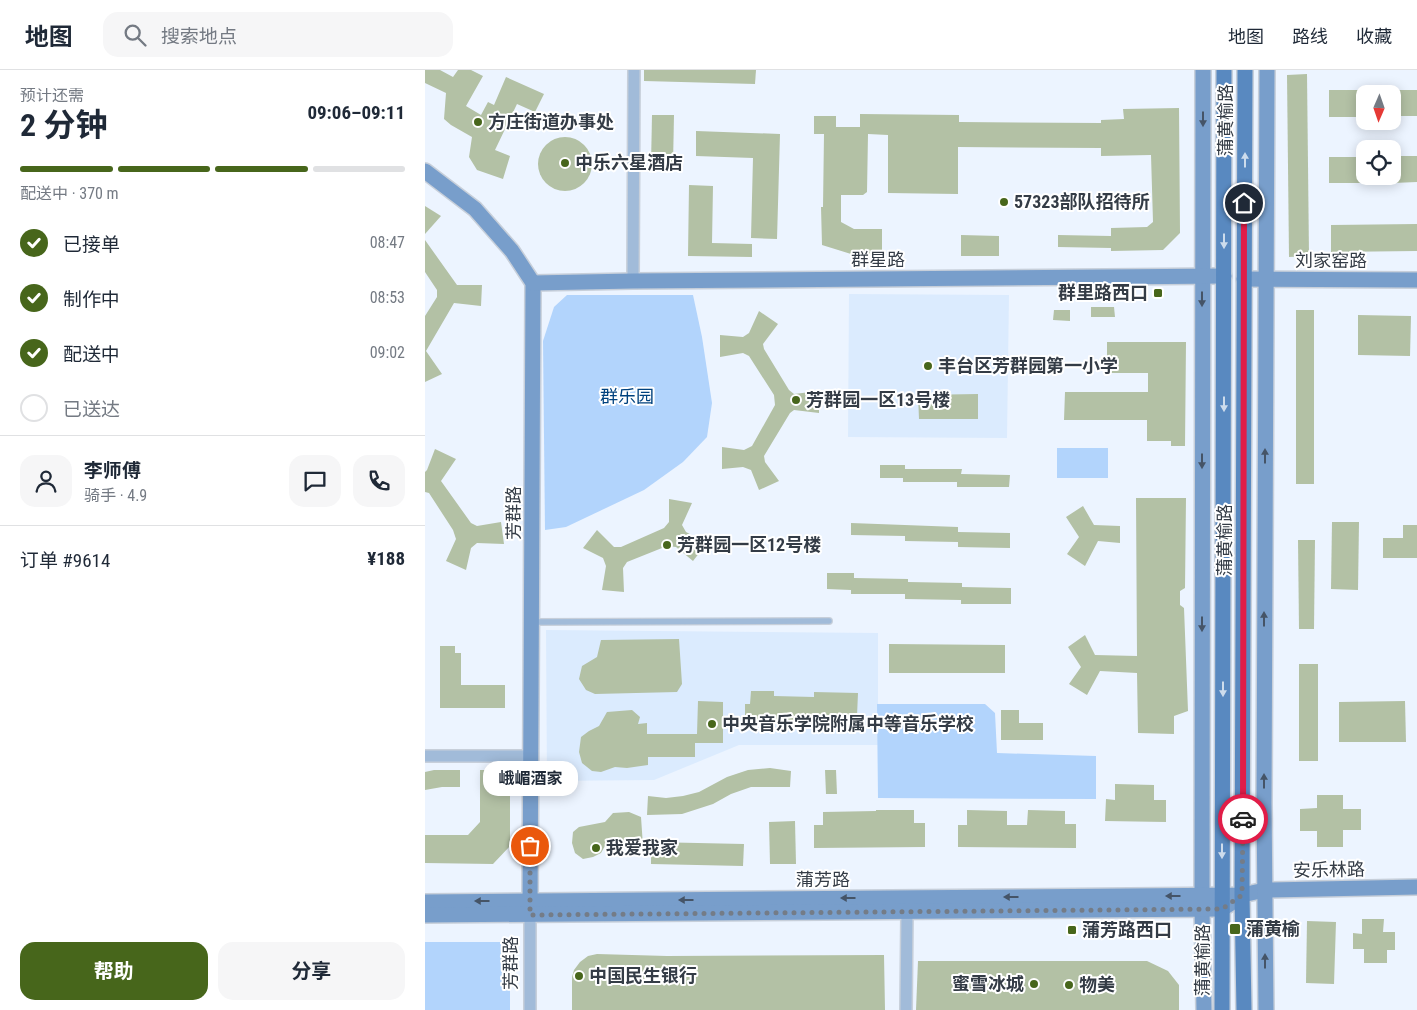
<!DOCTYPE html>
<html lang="zh">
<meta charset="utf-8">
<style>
:root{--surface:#fff;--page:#f6f6f7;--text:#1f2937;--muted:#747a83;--line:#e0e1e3;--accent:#47661b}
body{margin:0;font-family:"Roboto Condensed","Noto Sans SC",sans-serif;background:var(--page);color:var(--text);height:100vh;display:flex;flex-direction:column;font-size:19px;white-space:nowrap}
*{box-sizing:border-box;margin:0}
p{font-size:16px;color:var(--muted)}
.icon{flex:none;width:28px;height:28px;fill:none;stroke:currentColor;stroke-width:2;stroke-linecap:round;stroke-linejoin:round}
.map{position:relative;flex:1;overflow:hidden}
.details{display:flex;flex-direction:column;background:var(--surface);width:425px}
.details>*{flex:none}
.needle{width:32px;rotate:182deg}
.tools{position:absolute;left:931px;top:15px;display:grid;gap:10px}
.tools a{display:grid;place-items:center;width:45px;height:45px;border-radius:10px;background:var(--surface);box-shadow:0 2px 12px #0003;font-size:25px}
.pin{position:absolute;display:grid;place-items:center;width:42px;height:42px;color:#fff;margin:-21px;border:2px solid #fff;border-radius:50%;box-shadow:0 1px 5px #0007}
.courier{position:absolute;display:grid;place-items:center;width:50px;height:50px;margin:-25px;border:4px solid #e11d48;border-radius:50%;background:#fff;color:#222;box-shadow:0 1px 6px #0007}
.bubble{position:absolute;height:35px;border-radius:15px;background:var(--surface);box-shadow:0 2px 12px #0003;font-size:16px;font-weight:700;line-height:35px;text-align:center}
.overview em{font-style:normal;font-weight:700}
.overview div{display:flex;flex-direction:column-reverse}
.overview{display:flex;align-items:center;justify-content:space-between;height:85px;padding:0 20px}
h1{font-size:32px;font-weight:700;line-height:38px}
.bar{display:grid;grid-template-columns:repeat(4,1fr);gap:8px 5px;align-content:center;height:60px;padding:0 20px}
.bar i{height:6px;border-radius:4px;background:var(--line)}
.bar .current{background:var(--accent)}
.bar p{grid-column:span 4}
.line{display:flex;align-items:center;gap:12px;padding:0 20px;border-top:1px solid var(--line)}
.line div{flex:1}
.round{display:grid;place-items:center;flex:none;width:52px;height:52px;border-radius:15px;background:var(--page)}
ol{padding:0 20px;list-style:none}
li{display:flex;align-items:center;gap:15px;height:55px}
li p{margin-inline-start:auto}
li .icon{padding:5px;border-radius:50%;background:var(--accent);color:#fff;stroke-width:4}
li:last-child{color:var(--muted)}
li i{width:28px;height:28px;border:2px solid var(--line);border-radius:50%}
.action{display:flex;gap:10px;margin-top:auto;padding:10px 20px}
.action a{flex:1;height:58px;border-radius:15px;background:var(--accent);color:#fff;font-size:20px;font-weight:700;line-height:58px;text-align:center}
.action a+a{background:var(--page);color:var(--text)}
header{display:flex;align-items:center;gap:30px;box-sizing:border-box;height:70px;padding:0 25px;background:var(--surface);border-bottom:1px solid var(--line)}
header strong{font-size:24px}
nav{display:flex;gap:28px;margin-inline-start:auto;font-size:18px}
.search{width:350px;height:45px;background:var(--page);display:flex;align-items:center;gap:12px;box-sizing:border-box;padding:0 18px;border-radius:15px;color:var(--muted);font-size:19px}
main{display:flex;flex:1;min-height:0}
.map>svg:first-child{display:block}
.built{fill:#dbebfe}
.green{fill:#b2d4fc}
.building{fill:#b3c1a5}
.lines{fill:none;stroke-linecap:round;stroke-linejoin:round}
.lane-casing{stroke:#c7cfda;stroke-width:8}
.street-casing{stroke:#c7cfda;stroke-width:14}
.secondary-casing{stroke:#c7cfda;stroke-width:18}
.primary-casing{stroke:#c7cfda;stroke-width:18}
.lane{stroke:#a1bbd9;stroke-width:5.5}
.street{stroke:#a1bbd9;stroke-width:11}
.secondary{stroke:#789ecb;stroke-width:15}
.primary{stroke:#5989c0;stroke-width:15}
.oneway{fill:#455467}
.oneway2{fill:#cddcec}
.done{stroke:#747c87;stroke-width:5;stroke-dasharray:0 9}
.route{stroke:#e11d48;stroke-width:6}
.poi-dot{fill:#47661b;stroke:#fff;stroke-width:2}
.labels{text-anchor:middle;stroke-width:4;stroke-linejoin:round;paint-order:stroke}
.street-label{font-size:18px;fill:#343c46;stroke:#fff}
.poi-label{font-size:18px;font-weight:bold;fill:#343c46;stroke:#fff;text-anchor:start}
.park-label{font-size:18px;fill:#00427e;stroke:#fff}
</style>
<header>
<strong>地图</strong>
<div class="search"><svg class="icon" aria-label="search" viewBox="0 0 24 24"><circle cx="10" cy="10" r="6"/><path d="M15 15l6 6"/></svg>搜索地点</div>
<nav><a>地图</a><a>路线</a><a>收藏</a></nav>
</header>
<main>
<section class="details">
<div class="overview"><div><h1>2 分钟</h1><p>预计还需</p></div><em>09:06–09:11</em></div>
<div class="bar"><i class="current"></i><i class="current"></i><i class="current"></i><i></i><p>配送中 · 370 m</p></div>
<ol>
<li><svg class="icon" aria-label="check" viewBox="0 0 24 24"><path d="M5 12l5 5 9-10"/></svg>已接单<p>08:47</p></li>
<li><svg class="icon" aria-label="check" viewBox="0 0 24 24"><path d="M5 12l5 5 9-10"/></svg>制作中<p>08:53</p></li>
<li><svg class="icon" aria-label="check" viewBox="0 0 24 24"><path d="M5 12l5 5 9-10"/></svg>配送中<p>09:02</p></li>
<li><i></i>已送达</li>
</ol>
<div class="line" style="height:90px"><a class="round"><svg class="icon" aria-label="person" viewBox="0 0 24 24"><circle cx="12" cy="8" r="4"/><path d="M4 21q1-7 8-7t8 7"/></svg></a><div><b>李师傅</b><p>骑手 · 4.9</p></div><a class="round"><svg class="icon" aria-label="chat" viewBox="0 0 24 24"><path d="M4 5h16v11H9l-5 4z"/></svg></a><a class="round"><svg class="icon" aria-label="phone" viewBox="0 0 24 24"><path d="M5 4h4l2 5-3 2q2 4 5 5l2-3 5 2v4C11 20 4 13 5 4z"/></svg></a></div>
<div class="line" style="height:65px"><div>订单 #9614</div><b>¥188</b></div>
<div class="action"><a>帮助</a><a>分享</a></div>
</section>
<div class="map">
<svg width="992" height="940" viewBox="0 0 992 940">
<rect width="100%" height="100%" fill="#ecf4ff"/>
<g class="built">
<polygon points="424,224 584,225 582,368 423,367"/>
<polygon points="121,560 453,563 453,675 314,675 229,710 122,711"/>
</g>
<g class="green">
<polygon points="142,225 268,225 277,267 287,333 282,367 258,392 219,420 141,457 120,460 118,271 129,237"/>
<rect x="632" y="378" width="51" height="30"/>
<polygon points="452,634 560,634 570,643 572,683 671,686 671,729 453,728"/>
<rect x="0" y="872" width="85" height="68"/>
</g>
<g class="building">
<polygon points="0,0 15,0 28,7 33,0 46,0 58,6 41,36 56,45 63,32 69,35 81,7 119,24 110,42 92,34 70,80 85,86 78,109 52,100 44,87 47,67 26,55 19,49 21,23 0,13"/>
<polygon points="219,0 331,0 330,14 219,11"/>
<polygon points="882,4 884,186 864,187 862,5"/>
<rect x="904" y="20" width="36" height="27"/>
<rect x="968" y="20" width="24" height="26"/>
<polygon points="754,38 755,163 738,180 686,181 686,178 633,177 633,165 686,166 686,158 722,157 728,152 726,85 676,86 676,78 533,77 533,124 463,123 463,65 443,64 442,122 438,125 416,125 416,152 429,159 457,159 457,184 426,184 397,175 396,137 398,137 399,64 389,64 389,46 411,46 411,57 435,57 435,44 534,45 534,52 676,53 676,50 699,49 698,39"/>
<polygon points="227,45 249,45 248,95 226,95"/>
<polygon points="271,61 355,64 352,169 326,168 328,88 271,86"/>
<circle cx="140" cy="94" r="27"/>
<polygon points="968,86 992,86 992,112 968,113"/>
<rect x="904" y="87" width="36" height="26"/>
<polygon points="264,115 288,116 287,173 327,174 327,187 263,186"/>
<polygon points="0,136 16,146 0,164"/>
<polygon points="992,154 992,181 906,182 906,155"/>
<polygon points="536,165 574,166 574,186 536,186"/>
<polygon points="0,170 32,215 57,215 56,236 29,233 1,281 17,304 0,312 0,246 12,227 12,220 0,202"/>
<polygon points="666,237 689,237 690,247 666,247"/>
<polygon points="629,240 645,240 645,251 628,250"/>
<rect x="871" y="240" width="18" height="174"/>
<polygon points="334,241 353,254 338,274 339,279 364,320 369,324 394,321 394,343 369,340 365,343 339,386 340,392 354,411 334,420 326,400 318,397 297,399 297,377 319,380 327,376 350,335 349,325 324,286 318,283 295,287 295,265 318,267 324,263"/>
<polygon points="933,245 986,246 985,286 933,285"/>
<polygon points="682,272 761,272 760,376 746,376 746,371 722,371 722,350 639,350 640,322 723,322 723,303 682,303"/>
<polygon points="553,324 553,349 494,349 493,325"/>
<polygon points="10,379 31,389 16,411 46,453 52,456 76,452 79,474 52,473 46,478 41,500 21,491 31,469 28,460 4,423 0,422 0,402 2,400"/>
<polygon points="455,395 480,395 480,399 537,399 536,404 585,405 584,417 532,417 532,412 478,412 478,408 455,408"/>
<polygon points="711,428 761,428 760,518 755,521 755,535 759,538 763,641 749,646 749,664 713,663 712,603 675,601 662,625 644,614 656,597 643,577 660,565 670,585 712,586"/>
<polygon points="244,429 267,433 257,455 261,462 282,473 268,491 251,477 242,476 202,492 198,498 199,522 177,520 181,496 178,488 158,478 172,460 189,477 196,477 239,458 244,452"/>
<polygon points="658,436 669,455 695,456 695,473 673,471 660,496 642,484 654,467 641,447"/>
<polygon points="907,452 934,452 933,520 906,519"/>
<polygon points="426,453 533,457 533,462 585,463 585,478 533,477 533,472 480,471 480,466 426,465"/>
<polygon points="978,455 992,455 992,488 958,488 958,468 978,468"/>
<polygon points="873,470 890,470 889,559 874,559"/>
<polygon points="402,503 429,503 429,508 483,509 483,512 537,513 537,517 586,518 586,534 536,534 536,530 480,529 480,524 426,524 426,520 402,519"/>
<polygon points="254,569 257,614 252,622 170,624 161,620 154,609 157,596 172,587 176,570"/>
<polygon points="464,574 580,575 580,603 464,603"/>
<polygon points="15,576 30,576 30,583 36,583 36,615 80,615 80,638 15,638"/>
<rect x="874" y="594" width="19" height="97"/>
<polygon points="326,621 349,621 349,626 389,627 389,622 433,623 432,646 402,646 402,652 326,651 326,647 320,647 320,634 325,634"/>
<polygon points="273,631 298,632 298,673 270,673 270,687 223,687 223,695 202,698 190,697 176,702 167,701 157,693 154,682 156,667 164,661 174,656 182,642 207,640 215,647 213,654 222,653 222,664 272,664"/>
<polygon points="980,631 981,672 914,672 914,632"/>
<polygon points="576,640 594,640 594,653 618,653 618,670 576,670"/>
<polygon points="345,698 366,701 365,717 326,717 306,724 288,734 257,744 222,745 223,726 241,728 258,726 274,722 302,707 323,700"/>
<polygon points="9,700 35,700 35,717 17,717 0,720 0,702"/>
<polygon points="55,700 85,700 85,776 68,794 0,793 0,765 43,765 55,752"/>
<polygon points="400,700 411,700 412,724 401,724"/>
<polygon points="690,714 729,715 729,730 741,730 741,752 680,751 681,729 690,730"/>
<polygon points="892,725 918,725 918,739 936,739 936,760 918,760 918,777 892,777 892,761 875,761 875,739 892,738"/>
<polygon points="451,740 489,740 489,753 500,753 500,777 389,778 389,755 398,755 398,742 451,741"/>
<polygon points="542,740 582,741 582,755 602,755 603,740 640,741 640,754 651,754 651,778 533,777 533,755 542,755"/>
<polygon points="204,742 216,747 218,776 181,774 176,783 168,787 158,789 150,783 147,773 148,762 154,757 180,752 188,743"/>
<polygon points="370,751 371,794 345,794 344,752"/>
<polygon points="226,772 319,774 318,796 226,794"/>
<polygon points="937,849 959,849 958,862 970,862 970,880 962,880 962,893 939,893 939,879 928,879 928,863 937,864"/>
<polygon points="882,851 911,852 909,914 881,913"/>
<polygon points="77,871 88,871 87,892 76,891"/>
<polygon points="172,884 242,886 459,885 460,940 147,940 147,907 149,900 155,892 163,886"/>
<polygon points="493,891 722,891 743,901 754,915 754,940 491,940"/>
</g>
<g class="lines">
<defs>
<polyline id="lane" points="108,552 404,551"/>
<g id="street">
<polyline points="208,211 209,0"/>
<polyline points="0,686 105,686"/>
<polyline points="105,940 105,845"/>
<polyline points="481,940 482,842"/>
</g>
<g id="secondary">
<polyline points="778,0 777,839 779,940"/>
<path d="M0 101 50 139 87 181 108 213C108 423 106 632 105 841"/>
<polyline points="819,209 992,210"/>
<polyline points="108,213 208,211 799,206"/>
<polyline points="0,832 817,825 840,820 992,817"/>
<polyline points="0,845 797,839 808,832"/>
<polyline points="841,940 839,733 842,0"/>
</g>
<g id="primary">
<polyline points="797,940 799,0"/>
<polyline points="819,940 817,825 820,0"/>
</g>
</defs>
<use href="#lane" class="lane-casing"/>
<use href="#street" class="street-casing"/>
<use href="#secondary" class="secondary-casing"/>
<use href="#primary" class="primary-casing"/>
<use href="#lane" class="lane"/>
<use href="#street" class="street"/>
<use href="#secondary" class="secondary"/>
<use href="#primary" class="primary"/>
</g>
<defs><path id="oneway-solid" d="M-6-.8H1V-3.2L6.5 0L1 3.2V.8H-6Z" transform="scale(1.25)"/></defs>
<g class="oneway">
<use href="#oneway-solid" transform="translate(778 49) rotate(90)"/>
<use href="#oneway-solid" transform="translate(777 229) rotate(90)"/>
<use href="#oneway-solid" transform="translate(840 386) rotate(-90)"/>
<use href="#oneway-solid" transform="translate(777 391) rotate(90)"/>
<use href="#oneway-solid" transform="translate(839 549) rotate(-90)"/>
<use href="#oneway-solid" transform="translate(777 554) rotate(90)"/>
<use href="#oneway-solid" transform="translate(839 711) rotate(-90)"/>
<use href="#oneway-solid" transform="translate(748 826) rotate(180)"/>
<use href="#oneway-solid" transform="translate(586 827) rotate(180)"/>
<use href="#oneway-solid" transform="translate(423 828) rotate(180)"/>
<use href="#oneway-solid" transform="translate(261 830) rotate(180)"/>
<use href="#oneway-solid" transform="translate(57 831) rotate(180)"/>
<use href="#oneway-solid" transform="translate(840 891) rotate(-90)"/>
</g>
<g class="oneway2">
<use href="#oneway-solid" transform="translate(820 90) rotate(-90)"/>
<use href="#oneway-solid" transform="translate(799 171) rotate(90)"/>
<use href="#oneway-solid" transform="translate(799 334) rotate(90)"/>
<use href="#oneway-solid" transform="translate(798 619) rotate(90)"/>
<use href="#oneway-solid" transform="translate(797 781) rotate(90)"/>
</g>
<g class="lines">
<polyline class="done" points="105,776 105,845 797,839 817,825 818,749"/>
<polyline class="route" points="818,749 819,133"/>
</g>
<g class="poi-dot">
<circle cx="53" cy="52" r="5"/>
<circle cx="140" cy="93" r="5"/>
<circle cx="579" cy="132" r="5"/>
<rect x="728" y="218" width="10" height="10" rx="2.5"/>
<circle cx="503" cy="296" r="5"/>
<circle cx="371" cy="330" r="5"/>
<circle cx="242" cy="475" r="5"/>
<circle cx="287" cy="654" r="5"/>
<circle cx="171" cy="778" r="5"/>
<rect x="804" y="853" width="12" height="12" rx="2.5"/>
<rect x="642" y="855" width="10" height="10" rx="2.5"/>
<circle cx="154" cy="906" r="5"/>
<circle cx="609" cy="914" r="5"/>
<circle cx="644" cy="915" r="5"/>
</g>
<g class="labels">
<g class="street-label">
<text transform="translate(801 50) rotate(-90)" y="6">蒲黄榆路</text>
<text x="453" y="196">群星路</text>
<text x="906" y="197">刘家窑路</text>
<text transform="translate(89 443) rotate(-90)" y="6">芳群路</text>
<text transform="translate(800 470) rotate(-90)" y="6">蒲黄榆路</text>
<text transform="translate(904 800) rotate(-1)" y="6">安乐林路</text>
<text x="398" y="816">蒲芳路</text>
<text transform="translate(778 890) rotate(-90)" y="6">蒲黄榆路</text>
<text transform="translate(86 893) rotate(-90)" y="6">芳群路</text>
</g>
<g class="poi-label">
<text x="63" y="58">方庄街道办事处</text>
<text x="150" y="99">中乐六星酒店</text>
<text x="589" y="138">57323部队招待所</text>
<text x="723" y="229" text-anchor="end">群里路西口</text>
<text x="513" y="302">丰台区芳群园第一小学</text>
<text x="381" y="336">芳群园一区13号楼</text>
<text x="252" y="481">芳群园一区12号楼</text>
<text x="297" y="660">中央音乐学院附属中等音乐学校</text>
<text x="181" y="784">我爱我家</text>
<text x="821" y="865">蒲黄榆</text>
<text x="657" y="866">蒲芳路西口</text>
<text x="164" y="912">中国民生银行</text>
<text x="599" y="920" text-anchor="end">蜜雪冰城</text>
<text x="654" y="921">物美</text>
</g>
<g class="park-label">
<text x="202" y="333">群乐园</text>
</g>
</g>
</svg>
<div class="tools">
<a><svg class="needle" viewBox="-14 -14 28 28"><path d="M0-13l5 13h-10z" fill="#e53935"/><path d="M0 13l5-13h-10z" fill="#747a83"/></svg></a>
<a><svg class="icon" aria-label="locate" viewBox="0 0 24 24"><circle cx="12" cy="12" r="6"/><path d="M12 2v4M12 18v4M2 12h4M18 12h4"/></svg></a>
</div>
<div class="pin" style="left:105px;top:776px;background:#ea580c"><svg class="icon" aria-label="bag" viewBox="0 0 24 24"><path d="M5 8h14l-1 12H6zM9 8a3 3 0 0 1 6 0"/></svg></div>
<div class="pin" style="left:819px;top:133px;background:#1f2937"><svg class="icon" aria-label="home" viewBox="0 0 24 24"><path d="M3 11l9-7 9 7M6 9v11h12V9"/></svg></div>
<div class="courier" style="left:818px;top:749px"><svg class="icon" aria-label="car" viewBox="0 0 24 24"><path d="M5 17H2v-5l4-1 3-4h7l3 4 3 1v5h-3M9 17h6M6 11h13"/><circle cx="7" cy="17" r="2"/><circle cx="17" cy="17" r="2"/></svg></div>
<div class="bubble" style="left:58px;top:691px;width:95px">峨嵋酒家</div>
</div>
</main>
